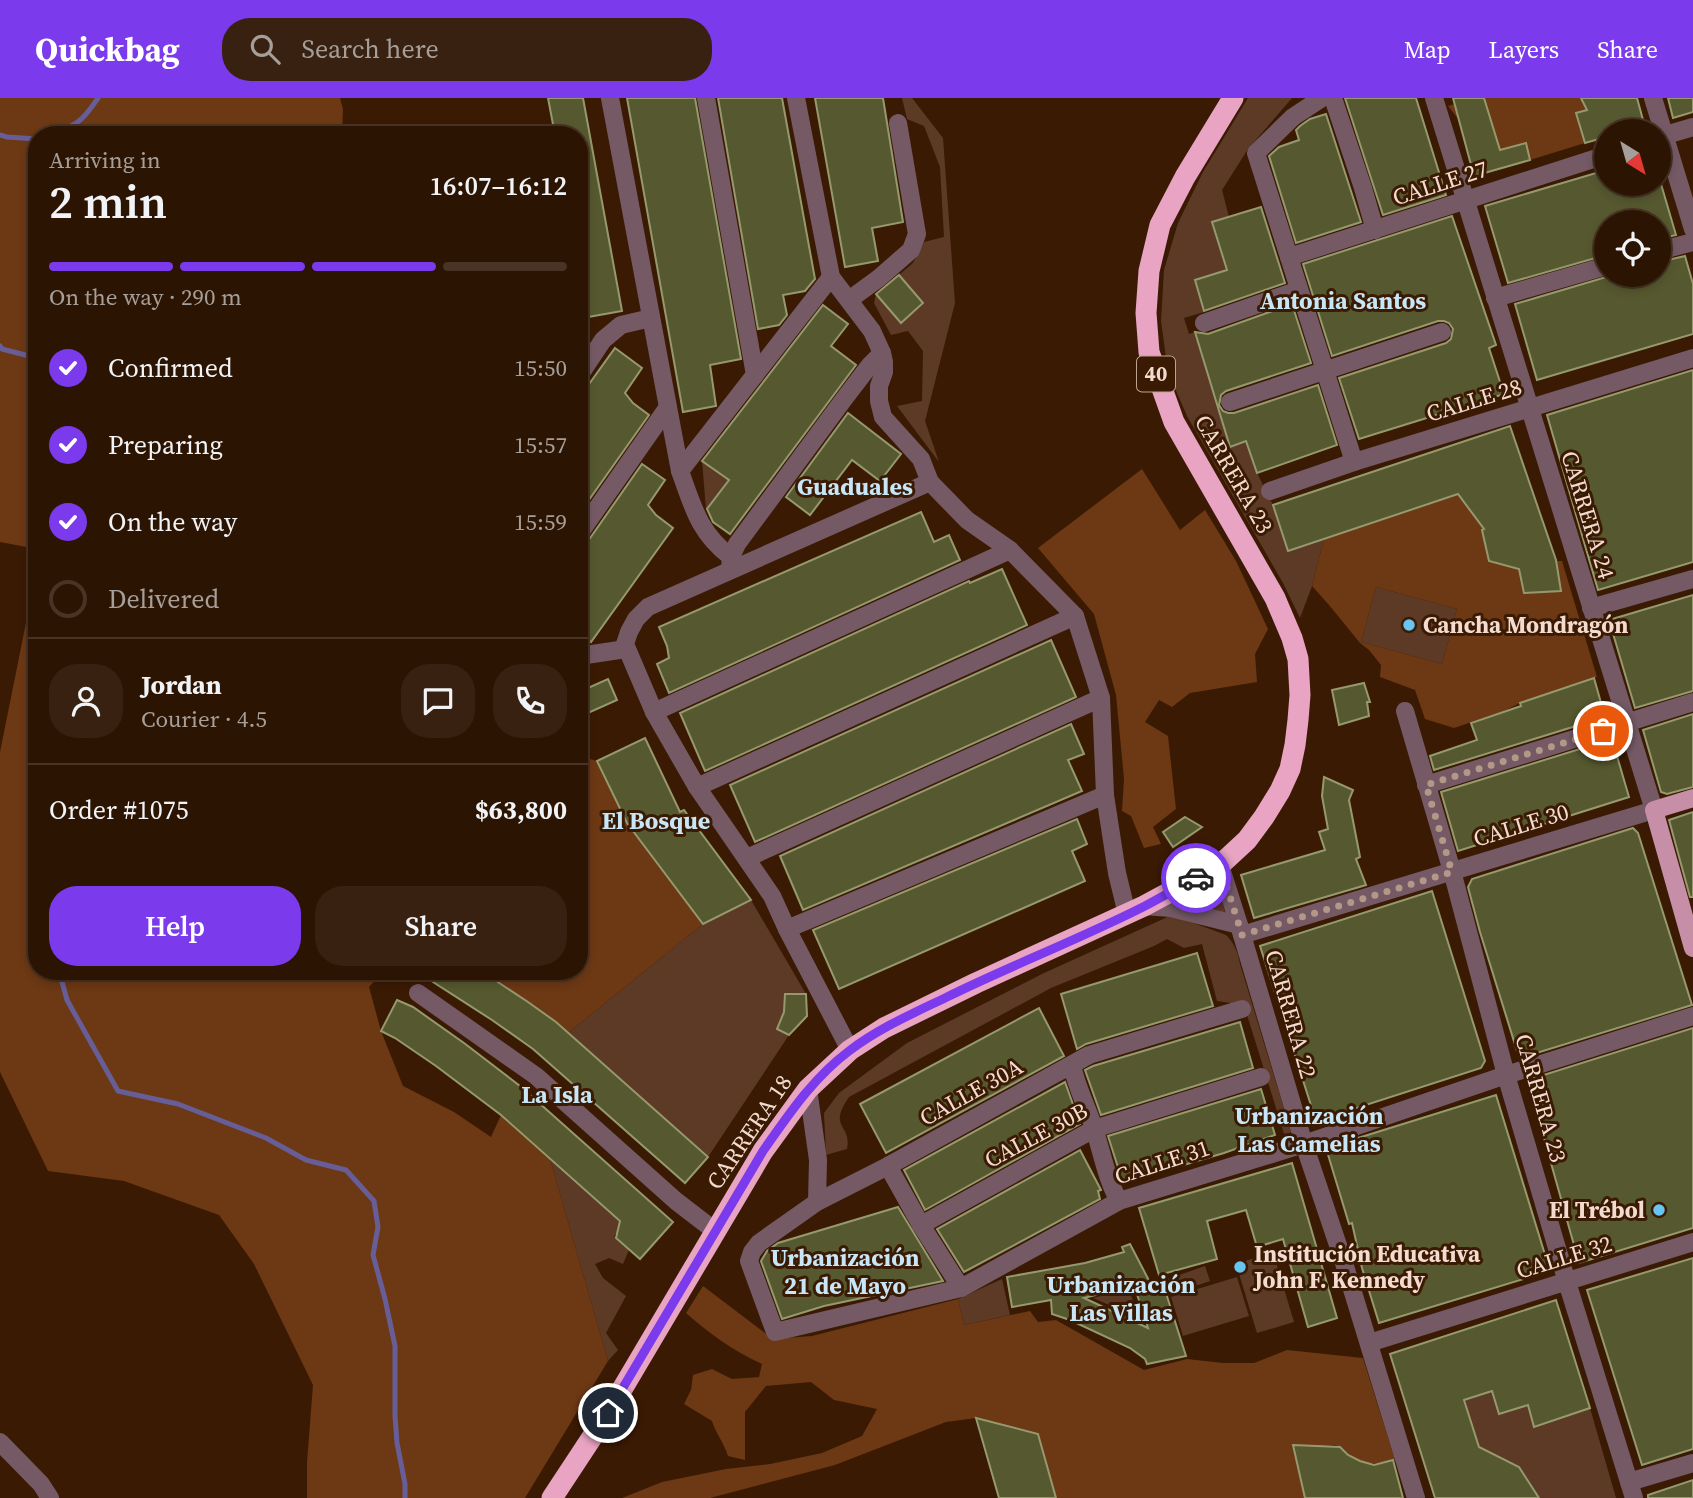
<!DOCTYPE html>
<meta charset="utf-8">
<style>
:root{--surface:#2c1402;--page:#382111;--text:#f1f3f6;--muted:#a69e99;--line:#483324;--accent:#7c3aed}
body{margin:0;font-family:"Source Serif 4",serif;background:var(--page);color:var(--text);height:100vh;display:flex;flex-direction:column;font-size:26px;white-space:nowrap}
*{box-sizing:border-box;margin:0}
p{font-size:23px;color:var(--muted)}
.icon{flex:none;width:38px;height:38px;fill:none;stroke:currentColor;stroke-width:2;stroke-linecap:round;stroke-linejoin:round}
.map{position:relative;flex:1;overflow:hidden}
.side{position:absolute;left:28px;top:28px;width:560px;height:854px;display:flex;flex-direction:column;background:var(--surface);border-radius:28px;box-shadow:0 4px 10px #0003,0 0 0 2px var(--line)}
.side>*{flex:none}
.needle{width:46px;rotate:143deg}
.controls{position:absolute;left:1594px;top:21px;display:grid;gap:14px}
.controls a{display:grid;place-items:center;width:77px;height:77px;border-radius:50%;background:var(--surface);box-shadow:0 4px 10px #0003,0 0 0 2px var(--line);font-size:35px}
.pin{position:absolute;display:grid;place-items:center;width:60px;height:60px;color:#fff;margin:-30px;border:4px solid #fff;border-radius:50%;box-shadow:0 2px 7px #0007}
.courier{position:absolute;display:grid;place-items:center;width:70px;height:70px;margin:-35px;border:5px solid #7c3aed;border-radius:50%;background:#fff;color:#222;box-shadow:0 2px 9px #0007}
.summary em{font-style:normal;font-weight:600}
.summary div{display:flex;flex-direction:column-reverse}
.summary{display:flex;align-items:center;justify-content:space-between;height:119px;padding:0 21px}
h1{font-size:46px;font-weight:600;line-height:52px}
.bar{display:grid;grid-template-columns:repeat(4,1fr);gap:10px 7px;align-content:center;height:84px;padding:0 21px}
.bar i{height:9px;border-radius:5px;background:var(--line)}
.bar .current{background:var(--accent)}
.bar p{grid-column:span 4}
.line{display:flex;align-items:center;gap:18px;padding:0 21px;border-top:2px solid var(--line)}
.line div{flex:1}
.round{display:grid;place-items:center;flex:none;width:74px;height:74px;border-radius:28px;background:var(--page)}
ol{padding:0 21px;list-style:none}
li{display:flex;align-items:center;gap:21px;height:77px}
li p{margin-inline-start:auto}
li .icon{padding:7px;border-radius:50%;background:var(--accent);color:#fff;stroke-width:4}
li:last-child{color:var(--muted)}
li i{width:38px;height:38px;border:4px solid var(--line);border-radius:50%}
.action{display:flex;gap:14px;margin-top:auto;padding:14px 21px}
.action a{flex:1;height:80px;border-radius:28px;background:var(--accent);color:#fff;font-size:28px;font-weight:600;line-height:80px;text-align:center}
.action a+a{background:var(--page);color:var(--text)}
header{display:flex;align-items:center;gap:42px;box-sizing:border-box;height:98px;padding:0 35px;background:var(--accent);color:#fff}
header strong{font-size:33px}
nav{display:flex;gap:38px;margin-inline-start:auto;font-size:24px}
.search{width:490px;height:63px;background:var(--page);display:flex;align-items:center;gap:18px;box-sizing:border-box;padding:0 24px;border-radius:28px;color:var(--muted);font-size:26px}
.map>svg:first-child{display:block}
.green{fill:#5c3a26}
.forest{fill:#6d3814;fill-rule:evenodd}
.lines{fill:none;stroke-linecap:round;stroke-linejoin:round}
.stream{stroke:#685e97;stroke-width:5}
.building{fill:#56592f;stroke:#96996d;stroke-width:2;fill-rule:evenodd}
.minor{stroke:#755a66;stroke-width:18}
.major{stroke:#c78fa7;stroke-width:18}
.highway{stroke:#e8a4c2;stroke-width:21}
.done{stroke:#b39888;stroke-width:7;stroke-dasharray:0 12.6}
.route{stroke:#7c3aed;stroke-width:9}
.poi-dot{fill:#68c4f0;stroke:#3b1a03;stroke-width:2.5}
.labels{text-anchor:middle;stroke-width:6;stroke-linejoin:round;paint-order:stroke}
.shield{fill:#3b1a03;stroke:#bca292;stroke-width:2}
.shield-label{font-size:21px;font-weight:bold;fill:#f3dccf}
.street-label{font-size:23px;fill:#f3dccf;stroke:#3b1a03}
.poi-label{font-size:23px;font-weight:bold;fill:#f3dccf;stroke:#3b1a03;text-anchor:start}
.neighbourhood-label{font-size:24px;font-weight:bold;fill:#c7e6f7;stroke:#3b1a03}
</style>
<header>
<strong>Quickbag</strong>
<div class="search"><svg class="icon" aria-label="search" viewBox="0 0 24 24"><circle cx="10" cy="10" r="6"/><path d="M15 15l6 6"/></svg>Search here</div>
<nav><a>Map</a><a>Layers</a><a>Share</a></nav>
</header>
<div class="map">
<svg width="1693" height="1400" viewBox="0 0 1693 1400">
<rect width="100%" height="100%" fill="#3b1a03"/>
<g class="green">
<polygon points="902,0 912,0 943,40 955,205 925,323 939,364 897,308 922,303 923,253 908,233 891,237 874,205 876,196 901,225 923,206 899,177 913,165 924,144 944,139 940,69 924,28 907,21"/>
<polygon points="1248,0 1292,0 1248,51 1222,92 1229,119 1213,124 1227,172 1195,182 1204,214 1184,220 1189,236 1195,234 1230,348 1246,343 1257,375 1273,407 1288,452 1324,441 1312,488 1300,520 1283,485 1187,318 1168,274 1161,223 1164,172 1178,125 1203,74"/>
<polygon points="702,362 729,383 706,412"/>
<polygon points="1376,489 1457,511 1442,566 1361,544"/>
<polygon points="1216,785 1226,817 1174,806"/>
<polygon points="751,802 806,896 785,897 784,914 777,930 789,937 708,1059 568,935 703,826"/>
<path d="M1172 817 1226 837C1234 845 1238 854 1240 866L1291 1034 1285 1039 1244 907 1217 903 1202 846 1184 850 1167 841 1154 848 1051 890 849 999C827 1031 852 1025 847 1051L826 1057 824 1015 839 995 907 945 1044 875Z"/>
<polygon points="550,1061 624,1127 614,1138 629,1152 623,1166 609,1160 595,1166 603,1180 626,1198 606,1235 618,1252 608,1263"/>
<polygon points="1273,1154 1294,1224 1257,1235 1236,1166"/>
<polygon points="1205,1168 1210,1183 1166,1198 1162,1183"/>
<polygon points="1237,1179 1249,1218 1183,1238 1171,1199"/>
<polygon points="1002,1181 1010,1217 964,1227 958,1201"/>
<polygon points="1129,1191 1139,1220 1093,1200"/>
<polygon points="1492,1293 1528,1307 1535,1329 1590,1310 1616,1400 1539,1400 1519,1368 1482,1351 1462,1358 1464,1303"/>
</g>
<g class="forest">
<polygon points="0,0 340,0 343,11 342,37 37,37 37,451 0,444"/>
<polygon points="1475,0 1581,0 1587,12 1576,15 1585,45 1530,62 1526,45 1499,53 1489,15 1459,22 1448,8"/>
<polygon points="1142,371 1180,432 1205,412 1236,463 1268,531 1255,556 1257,584 1190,595 1172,609 1159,602 1145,624 1168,638 1176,711 1153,729 1161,746 1144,750 1131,718 1122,713 1124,681 1116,597 1094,516 1038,450"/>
<path d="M1465 394 1519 470 1524 495 1556 463H1562L1597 579 1520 605 1504 613 1454 630 1425 621 1415 592 1380 579 1381 567 1369 552 1360 545 1329 507 1312 488 1324 441ZM1376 489 1457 511 1442 566 1361 544Z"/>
<polygon points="37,470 37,873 384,873 369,889 381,933 403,988 454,1014 491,1039 501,1017 550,1061 608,1263 525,1400 307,1400 307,1364 313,1287 254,1166 219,1117 124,1083 48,1073 0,974 0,654"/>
<polygon points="579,658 597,663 626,724 703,826 568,935 528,904 481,873 579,873"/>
<path d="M703 1188 773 1241 812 1238 958 1201 964 1227 1030 1213 1038 1224 1056 1222 1144 1272 1187 1261 1223 1265H1254L1287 1252 1363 1260 1395 1362C1367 1369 1358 1365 1336 1347L1324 1348 1305 1400H1056L1038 1336 976 1320 946 1324 835 1367 710 1400H622L662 1384 726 1371 770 1366 822 1355 862 1338 877 1311 834 1302 811 1284 766 1288 745 1314V1362L728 1358C724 1345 716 1336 712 1323L684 1306 691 1292 693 1277 712 1271 732 1281 759 1279 762 1266C732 1252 711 1237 686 1215Z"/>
</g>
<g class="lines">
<g class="stream">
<polyline points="0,37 7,39 37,41"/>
<path d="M50 37C78 26 81 25 98 0"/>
<polyline points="0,248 2,251 37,260"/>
<polyline points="59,873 67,902 118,993 178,1006 266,1040 306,1062 346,1072 374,1103 378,1129 373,1157 385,1201 395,1248 395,1318 397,1345 405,1386 405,1400"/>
</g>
</g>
<g class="building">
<polygon points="548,0 583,0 622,213 588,219 579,170 579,37 555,37"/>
<polygon points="627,0 695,0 741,261 710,267 716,308 683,314"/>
<polygon points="718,0 782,0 815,181 805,193 783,197 787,217 779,227 758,231"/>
<polygon points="815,0 883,0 903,124 872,130 878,163 845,169"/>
<polygon points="1345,0 1416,0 1446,97 1383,117"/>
<polygon points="1453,0 1484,0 1500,52 1526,45 1530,62 1474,78"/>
<polygon points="1581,0 1637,0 1643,22 1643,29 1627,33 1605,33 1606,39 1585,45 1576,15 1587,12"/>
<polygon points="1668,0 1693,0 1693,14 1673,20"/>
<polygon points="1326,16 1361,124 1296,145 1269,58 1279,49 1299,42 1296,32 1300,28 1310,21"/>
<polygon points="1606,72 1606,86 1661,86 1676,137 1659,141 1659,124 1606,124 1606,157 1508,185 1485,108"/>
<polygon points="1261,109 1285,185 1204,213 1195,182 1227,172 1212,124"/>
<polygon points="1452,118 1496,247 1489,250 1504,296 1359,341 1339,280 1446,245 1451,241 1453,231 1449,225 1444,223 1438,223 1332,258 1303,166"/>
<polygon points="1685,158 1693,186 1693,236 1537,282 1515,206 1613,177 1659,177 1659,164"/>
<polygon points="899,177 923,205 901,225 876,196"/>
<polygon points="1292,206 1311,265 1226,293 1221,297 1219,307 1223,313 1228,315 1234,315 1318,287 1337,347 1257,375 1246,343 1230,349 1195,234 1208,236"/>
<polygon points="823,207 848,226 831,248 856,267 730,436 713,424 707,411 729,382 702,363"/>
<polygon points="615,250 642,270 625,295 633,305 649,317 579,416 579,300"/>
<polygon points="1693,272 1693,464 1598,492 1547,317"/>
<polygon points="848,315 901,356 880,383 852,362 810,417 786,399"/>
<polygon points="1510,328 1556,462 1561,493 1524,495 1519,471 1489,463 1482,432 1484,431 1458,396 1288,453 1273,407"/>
<polygon points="642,366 665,382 648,407 656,417 673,430 591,544 579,535 579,447 584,446 588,443"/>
<polygon points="921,414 934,444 949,437 960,462 669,595 657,566 669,560 667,548 659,529"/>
<polygon points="1002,471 1027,527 705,673 680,615 969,483 970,485"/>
<polygon points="1693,497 1693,593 1635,610 1609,522"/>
<polygon points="1051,542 1076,599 755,744 730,687"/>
<polygon points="1594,580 1605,619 1434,672 1430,658 1477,642 1471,625 1521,608 1520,605"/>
<polygon points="608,581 617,602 579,619 579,594"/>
<polygon points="1364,585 1370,604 1367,604 1369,618 1339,627 1332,592"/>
<polygon points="1693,616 1693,689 1667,696 1661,694 1643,632"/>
<polygon points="1071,626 1084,656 1068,662 1082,693 803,812 780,758"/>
<polygon points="645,640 680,714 684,712 751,802 703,826 627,725 597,663"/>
<polygon points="1612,641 1629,699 1458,753 1441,694"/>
<polygon points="1324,679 1353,692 1349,702 1360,759 1356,761 1366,787 1254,820 1241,777 1325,752 1319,734 1328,731 1322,698"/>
<polygon points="1693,714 1693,799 1690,799 1669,722"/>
<polygon points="1185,719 1202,729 1173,749 1163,734"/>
<polygon points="1077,721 1087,746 1072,753 1085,783 839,891 813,832"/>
<polygon points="1633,730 1638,735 1692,907 1527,958 1517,953 1480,834 1468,789 1472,781"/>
<polygon points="1432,793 1485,963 1481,970 1316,1023 1260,848"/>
<polygon points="1197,855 1213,908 1086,946 1077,951 1061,896"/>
<polygon points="416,873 481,873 528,904 556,924 708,1059 685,1085 533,951 492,922"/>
<polygon points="785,896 806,896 807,918 789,937 777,931 784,914"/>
<polygon points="397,902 413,909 464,945 520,988 673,1124 640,1161 616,1140 620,1123 501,1017 436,968 395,940 381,933"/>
<polygon points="1039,910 1064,958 886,1055 860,1006"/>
<polygon points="1240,924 1253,970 1101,1017 1085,972 1093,968"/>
<polygon points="1693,930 1693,1130 1579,1165 1530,990 1534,980"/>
<polygon points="1065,984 1080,1026 925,1112 904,1072"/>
<polygon points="1261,991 1275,1037 1224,1055 1123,1085 1108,1038"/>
<polygon points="1496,997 1550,1173 1379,1225 1362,1170 1352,1125 1349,1126 1326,1050"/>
<polygon points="1080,1052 1101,1092 1098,1093 1100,1101 964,1174 937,1131"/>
<polygon points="1292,1065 1337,1220 1308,1229 1283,1141 1257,1149 1246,1112 1207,1123 1217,1161 1159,1177 1139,1110"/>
<polygon points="898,1109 943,1183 824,1208 782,1221 761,1163 767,1153 778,1145"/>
<path d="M1130 1146 1156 1196 1165 1192 1186 1258 1147 1266 1145 1261 1130 1250 1070 1222 1052 1216 1051 1202 1012 1209 1007 1179 1085 1165 1124 1154 1122 1149ZM1134 1187 1148 1230 1084 1200Z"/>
<polygon points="1693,1160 1693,1351 1642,1367 1587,1192"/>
<polygon points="1556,1202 1590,1310 1534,1329 1528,1307 1499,1316 1492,1293 1464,1302 1479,1349 1519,1369 1539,1400 1435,1400 1390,1256"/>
<polygon points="976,1320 1038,1336 1056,1400 999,1400"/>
<polygon points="1293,1347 1340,1349 1348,1357 1360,1363 1374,1367 1393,1362 1403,1400 1305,1400"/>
<polygon points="1693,1382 1693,1400 1648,1400 1648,1397"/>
</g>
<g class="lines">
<g class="minor">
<path d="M610 0 680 373C693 409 699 435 731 459"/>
<polyline points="706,0 755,277"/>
<polyline points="796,0 831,179 872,233 882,255 884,264 884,274 879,288 879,303 883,319 921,361 930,384 967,422 1010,452 1075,518 1101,600 1105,697 1117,775 1127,816"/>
<polyline points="1322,0 1293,19 1256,55 1354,364"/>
<polyline points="1333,0 1363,90 1375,132"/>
<polyline points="1653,0 1693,131"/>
<polyline points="1659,39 1693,29"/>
<polyline points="1659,153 1693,144"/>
<polyline points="1289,159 1606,57"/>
<polyline points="1495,200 1606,168"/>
<polyline points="849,202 879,180 911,152 917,136 898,25"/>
<polyline points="1204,225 1299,192"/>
<polyline points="579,278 603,242 621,227 651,220"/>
<polyline points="1230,304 1442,234"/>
<polyline points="680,373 831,179"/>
<polyline points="1270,393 1354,364 1693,260"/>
<polyline points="579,436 668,309"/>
<polyline points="730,471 731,459 737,446 844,301 870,267 882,255"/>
<polyline points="1591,510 1693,481"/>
<polyline points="579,558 626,551"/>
<polyline points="1405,613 1452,773 1506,977 1567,1184 1634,1400"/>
<polyline points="654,614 1010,452"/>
<polyline points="1426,687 1693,604"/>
<polyline points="697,689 1075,518"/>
<polyline points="747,760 1101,600"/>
<polyline points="1220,767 1239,827 1304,1046 1344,1165 1416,1400"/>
<polyline points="1144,808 1171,810 1239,827"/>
<polyline points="787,831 1105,697"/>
<polyline points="1242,837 1654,712 1434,0"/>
<polyline points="418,895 536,978 676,1103 715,1133"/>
<polyline points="1242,911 1089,957 888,1068 817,1104 759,1145 752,1154 749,1163 775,1234 961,1190 1119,1103 1304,1046 1506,977 1693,918"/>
<polyline points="850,952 787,831 772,798 697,689 654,614 625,546 629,534 636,521 648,509 930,384"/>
<path d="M1072 967C1076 988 1087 1009 1094 1030 1102 1054 1106 1080 1119 1103"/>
<polyline points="808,991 818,1062 817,1104"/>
<polyline points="888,1068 921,1127 961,1190"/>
<polyline points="921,1127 1094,1031 1261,979"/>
<polyline points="1369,1245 1693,1144"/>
<polyline points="0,1344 41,1386 50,1400"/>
<polyline points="1629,1384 1693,1365"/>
</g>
<polyline class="major" points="1693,700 1654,712 1693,850"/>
<polyline class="highway" points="552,1400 608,1315 763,1053 808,991 850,952 884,930 976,885 1144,808 1220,767 1247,742 1264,719 1280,693 1290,671 1295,647 1298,622 1300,597 1298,561 1292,540 1275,500 1174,324 1149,254 1146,215 1149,173 1160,127 1185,79 1233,0"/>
</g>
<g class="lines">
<polyline class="done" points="1196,780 1220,767 1242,837 1452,774 1426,687 1603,633"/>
<path class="route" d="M608 1315 763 1053C789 1016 813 980 849 953 879 930 914 915 947 899 1012 867 1080 841 1145 808 1162 799 1179 789 1196 780"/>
</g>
<g class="poi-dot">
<circle cx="1409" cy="527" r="7"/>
<circle cx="1659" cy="1112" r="7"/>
<circle cx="1240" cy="1169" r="7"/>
</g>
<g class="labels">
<rect class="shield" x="1137" y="258.5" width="38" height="35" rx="5"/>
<g class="shield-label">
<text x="1156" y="283">40</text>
</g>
<g class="street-label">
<text transform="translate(1440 85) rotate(-18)" y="8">CALLE 27</text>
<text transform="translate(1474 302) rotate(-17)" y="8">CALLE 28</text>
<text transform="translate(1234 376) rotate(60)" y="8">CARRERA 23</text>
<text transform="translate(1588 417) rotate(73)" y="8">CARRERA 24</text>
<text transform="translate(1521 727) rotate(-17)" y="8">CALLE 30</text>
<text transform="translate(1291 916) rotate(74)" y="8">CARRERA 22</text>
<text transform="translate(971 994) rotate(-29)" y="8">CALLE 30A</text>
<text transform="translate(1541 1000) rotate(74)" y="8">CARRERA 23</text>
<text transform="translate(749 1034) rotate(-56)" y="8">CARRERA 18</text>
<text transform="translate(1036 1037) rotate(-28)" y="8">CALLE 30B</text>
<text transform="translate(1162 1064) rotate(-18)" y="8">CALLE 31</text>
<text transform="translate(1564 1159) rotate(-17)" y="8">CALLE 32</text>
</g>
<g class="poi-label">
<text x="1423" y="535">Cancha Mondragón</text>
<text x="1645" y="1120" text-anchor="end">El Trébol</text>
<text x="1254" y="1164">Institución Educativa<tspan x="1254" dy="26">John F. Kennedy</tspan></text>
</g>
<g class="neighbourhood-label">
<text x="1343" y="211">Antonia Santos</text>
<text x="855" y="397">Guaduales</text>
<text x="656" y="731">El Bosque</text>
<text x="557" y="1005">La Isla</text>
<text x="1309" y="1026">Urbanización<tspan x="1309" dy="28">Las Camelias</tspan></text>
<text x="845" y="1168">Urbanización<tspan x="845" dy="28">21 de Mayo</tspan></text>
<text x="1121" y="1195">Urbanización<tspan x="1121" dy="28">Las Villas</tspan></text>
</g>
</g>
</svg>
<div class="controls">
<a><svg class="needle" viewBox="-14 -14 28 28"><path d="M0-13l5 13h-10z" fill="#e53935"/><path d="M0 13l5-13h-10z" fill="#a69e99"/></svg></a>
<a><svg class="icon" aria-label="locate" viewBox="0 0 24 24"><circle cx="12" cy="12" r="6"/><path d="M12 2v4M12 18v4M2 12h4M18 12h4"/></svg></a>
</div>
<div class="pin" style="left:1603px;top:633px;background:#ea580c"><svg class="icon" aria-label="bag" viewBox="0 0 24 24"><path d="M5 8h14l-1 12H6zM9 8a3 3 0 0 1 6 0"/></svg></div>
<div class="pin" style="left:608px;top:1315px;background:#1f2937"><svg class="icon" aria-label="home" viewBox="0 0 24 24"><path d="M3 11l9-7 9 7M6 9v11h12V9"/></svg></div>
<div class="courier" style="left:1196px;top:780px"><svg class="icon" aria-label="car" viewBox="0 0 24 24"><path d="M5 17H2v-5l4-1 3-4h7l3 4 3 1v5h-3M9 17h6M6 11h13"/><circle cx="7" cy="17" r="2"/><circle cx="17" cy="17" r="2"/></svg></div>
<section class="side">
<div class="summary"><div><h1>2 min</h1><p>Arriving in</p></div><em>16:07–16:12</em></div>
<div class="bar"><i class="current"></i><i class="current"></i><i class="current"></i><i></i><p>On the way · 290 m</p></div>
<ol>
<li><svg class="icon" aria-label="check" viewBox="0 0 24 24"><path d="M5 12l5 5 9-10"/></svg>Confirmed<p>15:50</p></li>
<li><svg class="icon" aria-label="check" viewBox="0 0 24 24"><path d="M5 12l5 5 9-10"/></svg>Preparing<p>15:57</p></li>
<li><svg class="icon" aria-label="check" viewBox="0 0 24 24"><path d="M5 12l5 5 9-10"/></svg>On the way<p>15:59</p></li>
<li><i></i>Delivered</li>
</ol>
<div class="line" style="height:126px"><a class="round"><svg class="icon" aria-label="person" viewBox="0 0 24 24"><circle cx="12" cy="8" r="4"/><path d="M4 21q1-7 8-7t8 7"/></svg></a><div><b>Jordan</b><p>Courier · 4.5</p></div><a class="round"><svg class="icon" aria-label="chat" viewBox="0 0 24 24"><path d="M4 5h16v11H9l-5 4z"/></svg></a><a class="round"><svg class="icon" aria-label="phone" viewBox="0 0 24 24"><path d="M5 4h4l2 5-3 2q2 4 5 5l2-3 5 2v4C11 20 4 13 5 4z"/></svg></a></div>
<div class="line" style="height:91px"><div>Order #1075</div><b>$63,800</b></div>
<div class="action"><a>Help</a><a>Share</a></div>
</section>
</div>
